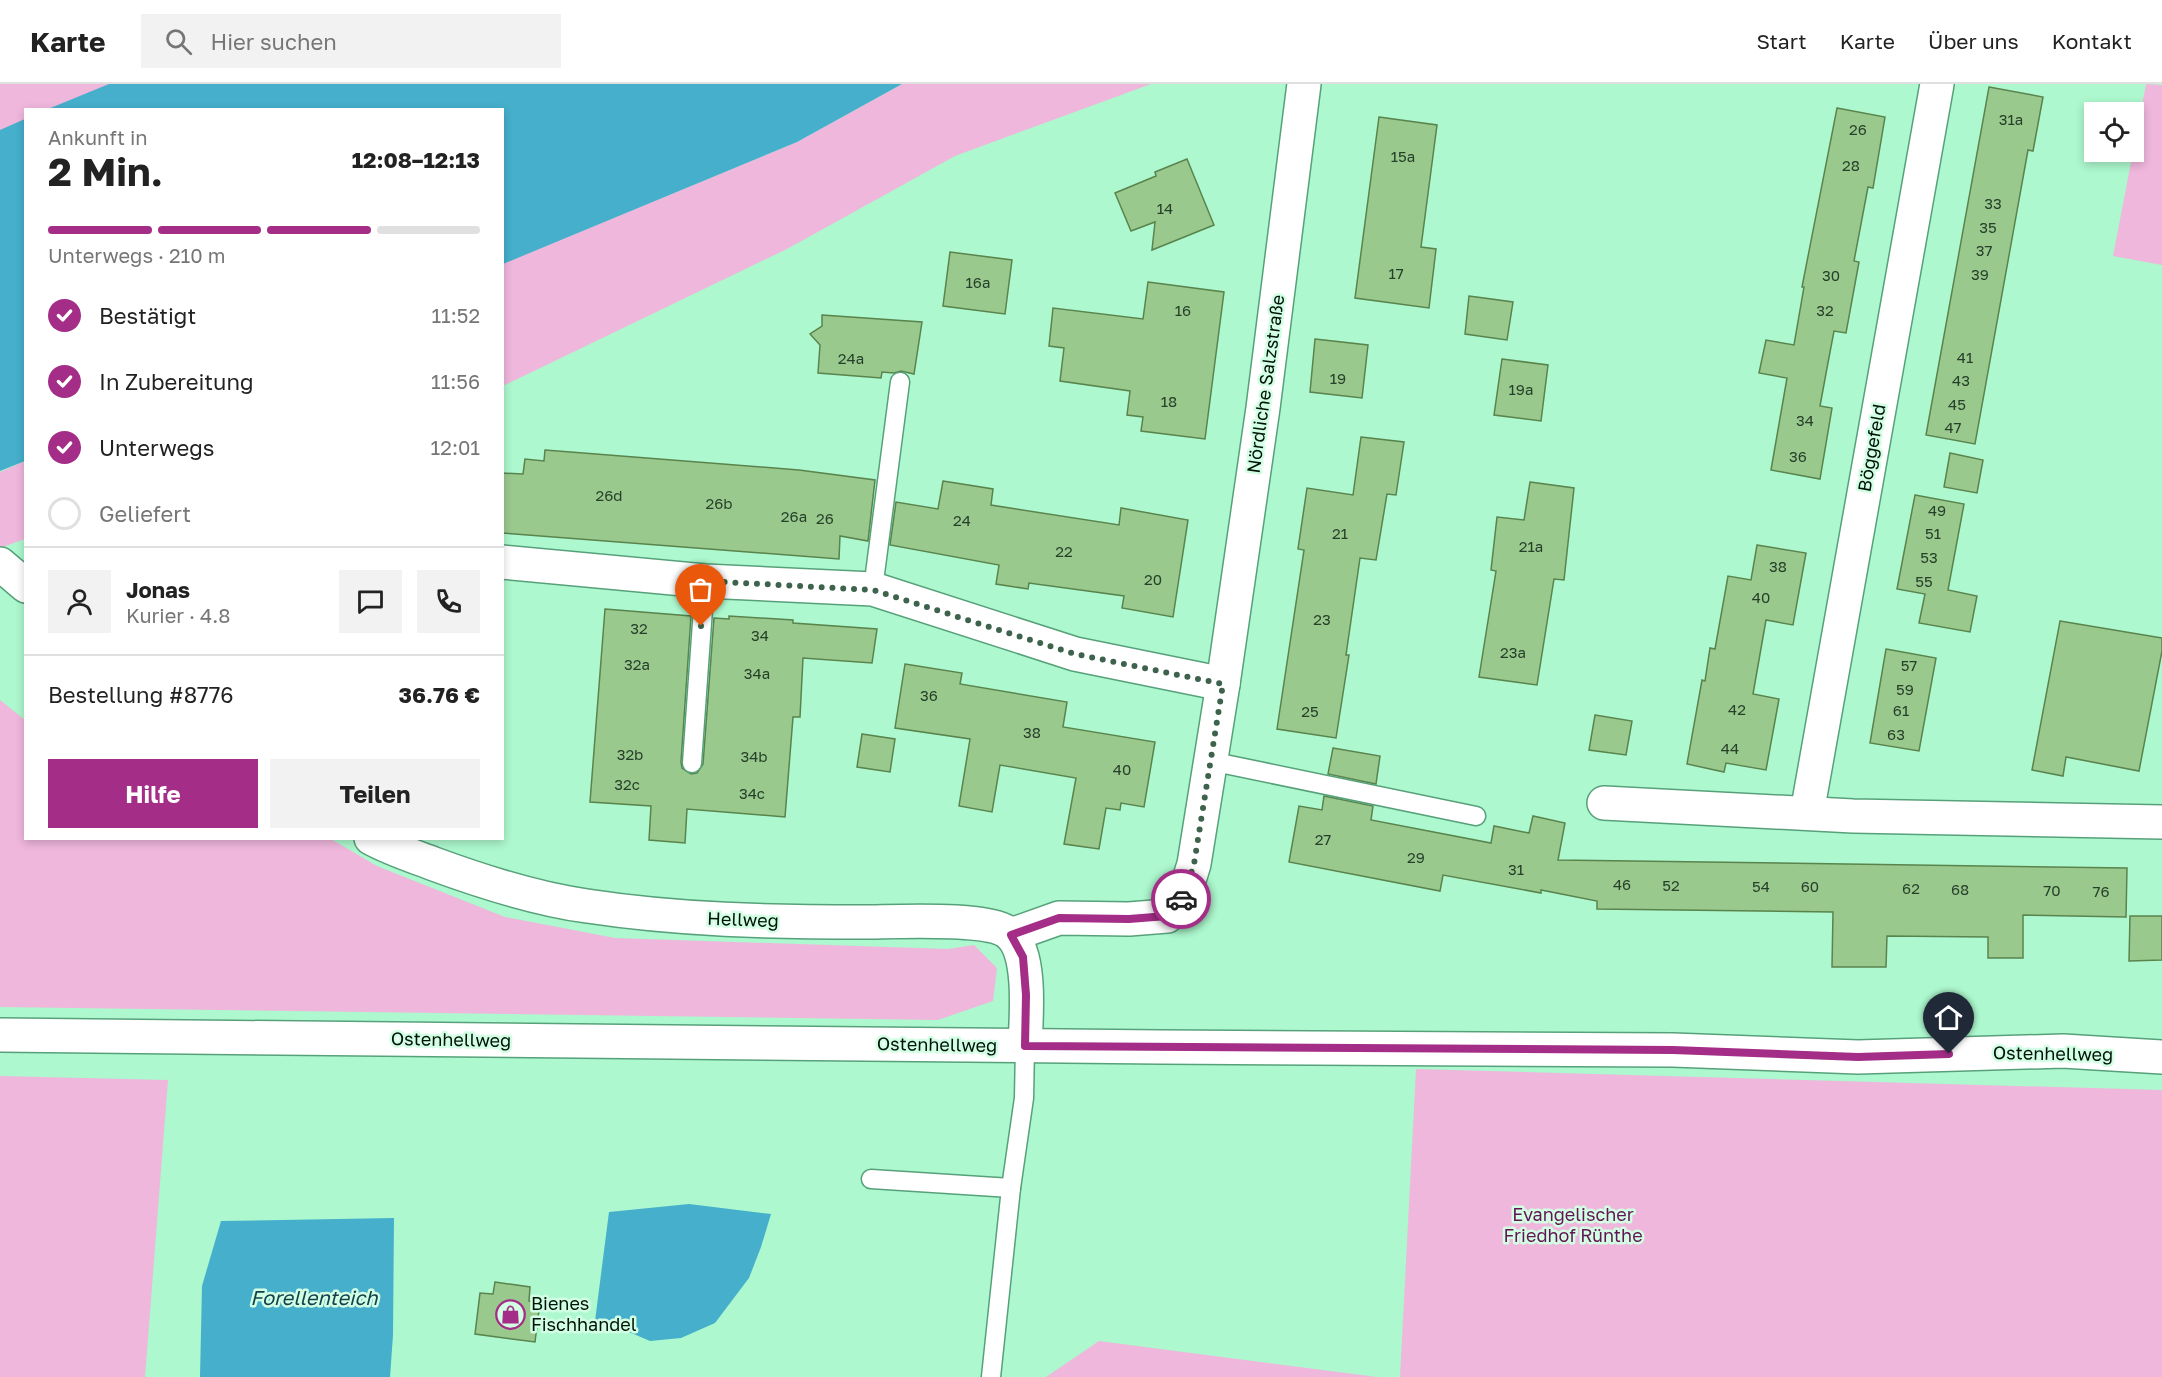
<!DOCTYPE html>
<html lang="de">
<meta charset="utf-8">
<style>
:root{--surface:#fff;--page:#f2f2f2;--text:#222;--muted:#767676;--line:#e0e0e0;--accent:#a32d87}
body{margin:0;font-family:"Golos Text",sans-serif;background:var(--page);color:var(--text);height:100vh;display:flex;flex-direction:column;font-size:22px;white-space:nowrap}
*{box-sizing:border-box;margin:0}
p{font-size:20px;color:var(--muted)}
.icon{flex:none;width:33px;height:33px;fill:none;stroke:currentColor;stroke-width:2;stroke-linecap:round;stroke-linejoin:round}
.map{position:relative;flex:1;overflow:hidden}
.details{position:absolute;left:24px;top:24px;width:480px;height:732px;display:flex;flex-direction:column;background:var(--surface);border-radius:0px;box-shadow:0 3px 9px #0003}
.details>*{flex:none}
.buttons{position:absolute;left:2084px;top:18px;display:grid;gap:12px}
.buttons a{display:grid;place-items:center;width:60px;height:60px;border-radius:0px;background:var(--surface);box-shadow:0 3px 9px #0003;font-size:30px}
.pin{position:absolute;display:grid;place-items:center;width:51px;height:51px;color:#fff;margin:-62px -26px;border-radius:50% 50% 50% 0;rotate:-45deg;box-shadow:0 0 6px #0007}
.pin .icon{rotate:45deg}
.courier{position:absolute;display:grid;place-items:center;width:60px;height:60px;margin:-30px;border:4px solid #a32d87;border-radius:50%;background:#fff;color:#222;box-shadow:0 2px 8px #0007}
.head em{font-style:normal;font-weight:700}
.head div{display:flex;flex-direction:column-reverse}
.head{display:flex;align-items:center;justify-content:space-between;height:102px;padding:0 24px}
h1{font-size:39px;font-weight:700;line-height:45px}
.bar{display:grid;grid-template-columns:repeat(4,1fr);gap:9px 6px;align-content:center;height:72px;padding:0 24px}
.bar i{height:8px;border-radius:4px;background:var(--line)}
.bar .selected{background:var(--accent)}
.bar p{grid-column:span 4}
.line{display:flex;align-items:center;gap:15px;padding:0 24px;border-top:2px solid var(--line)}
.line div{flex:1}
.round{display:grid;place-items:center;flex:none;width:63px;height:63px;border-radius:0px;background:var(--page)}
ol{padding:0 24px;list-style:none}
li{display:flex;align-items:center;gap:18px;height:66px}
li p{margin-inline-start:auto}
li .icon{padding:6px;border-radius:50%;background:var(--accent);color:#fff;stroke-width:4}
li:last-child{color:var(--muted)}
li i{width:33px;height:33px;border:3px solid var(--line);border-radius:50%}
.primary-button{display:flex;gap:12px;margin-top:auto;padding:12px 24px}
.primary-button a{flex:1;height:69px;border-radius:0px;background:var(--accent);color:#fff;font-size:24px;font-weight:700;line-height:69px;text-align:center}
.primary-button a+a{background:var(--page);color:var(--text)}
header{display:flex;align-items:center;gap:36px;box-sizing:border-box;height:84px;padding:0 30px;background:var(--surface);border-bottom:2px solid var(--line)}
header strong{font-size:28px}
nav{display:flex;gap:33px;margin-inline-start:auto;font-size:21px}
.search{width:420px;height:54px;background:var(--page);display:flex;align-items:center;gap:15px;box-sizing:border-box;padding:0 21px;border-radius:0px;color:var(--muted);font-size:22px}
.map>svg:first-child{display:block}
.green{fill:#efb7dc}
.water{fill:#45afcc}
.building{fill:#9ac98e;stroke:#59844d;stroke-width:1.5}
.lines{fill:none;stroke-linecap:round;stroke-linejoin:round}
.service-casing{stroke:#57a17a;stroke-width:21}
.minor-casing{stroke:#57a17a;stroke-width:36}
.secondary-casing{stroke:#57a17a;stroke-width:36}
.service{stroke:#fff;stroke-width:18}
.minor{stroke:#fff;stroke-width:33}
.secondary{stroke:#fff;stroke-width:33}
.done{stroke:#3d634d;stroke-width:6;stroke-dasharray:0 10.8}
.route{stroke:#a32d87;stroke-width:8}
.labels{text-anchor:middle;stroke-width:5;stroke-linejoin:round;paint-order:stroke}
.number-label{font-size:15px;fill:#26402a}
.street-label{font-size:18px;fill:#001308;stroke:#d2fee4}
.park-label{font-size:18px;fill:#651453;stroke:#d2fee4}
.poi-label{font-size:18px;fill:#001308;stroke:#d2fee4;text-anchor:start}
.water-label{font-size:20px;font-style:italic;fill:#12414d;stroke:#d2fee4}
</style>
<header>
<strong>Karte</strong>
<div class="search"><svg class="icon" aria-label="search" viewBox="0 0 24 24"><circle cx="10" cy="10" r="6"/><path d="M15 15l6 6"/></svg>Hier suchen</div>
<nav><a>Start</a><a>Karte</a><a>Über uns</a><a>Kontakt</a></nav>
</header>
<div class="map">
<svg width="2162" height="1293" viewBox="0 0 2162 1293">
<rect width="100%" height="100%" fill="#adf8ce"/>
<g class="green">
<polygon points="0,0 114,0 54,25 26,26 25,38 0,48"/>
<polygon points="902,0 1151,0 955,72 787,165 503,302 502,180 797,58"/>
<polygon points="2146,0 2162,1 2162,181 2113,172"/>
<polygon points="25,377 25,455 0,464 0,388"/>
<polygon points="0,616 25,636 26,754 331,755 377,782 505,833 615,854 948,865 974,861 997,884 993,917 938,936 0,923"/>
<polygon points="1416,985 2162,1006 2162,1293 1400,1293"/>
<polygon points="0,992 168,996 145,1293 0,1293"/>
<polygon points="1099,1257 1377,1293 1046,1293"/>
</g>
<g class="water">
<polygon points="109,0 902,0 797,58 503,180 502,26 48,25"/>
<polygon points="25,35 25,377 0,387 0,46"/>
<polygon points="689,1120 771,1130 761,1163 749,1194 715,1239 681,1254 650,1257 615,1242 595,1237 609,1128"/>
<polygon points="394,1134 393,1251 390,1293 200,1293 202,1202 221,1137"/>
</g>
<g class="building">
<polygon points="1989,3 2043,13 2033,67 2028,66 1975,360 1926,351"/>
<polygon points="1837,24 1885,33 1873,104 1868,103 1854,177 1859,178 1846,249 1834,247 1827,284 1820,322 1832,324 1820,395 1771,386 1787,294 1759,289 1766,256 1794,261 1804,203 1802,203"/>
<polygon points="1379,33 1437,41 1421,163 1436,165 1429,224 1355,214"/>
<polygon points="1187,75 1214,141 1152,166 1155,138 1131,147 1115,109 1156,92 1155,88"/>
<polygon points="950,168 1012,176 1005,230 943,222"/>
<polygon points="1148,198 1224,208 1205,355 1141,347 1143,333 1127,331 1130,307 1060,297 1064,264 1049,262 1053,224 1143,235"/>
<polygon points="1469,212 1513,218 1507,256 1465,250"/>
<polygon points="822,231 922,238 914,290 901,287 894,289 882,288 881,294 818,289 820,261 810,250 822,242"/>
<polygon points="1315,255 1368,261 1362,314 1310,308"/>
<polygon points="1502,275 1548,281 1541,337 1494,331"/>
<polygon points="1361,353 1404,358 1396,411 1387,410 1376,476 1360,474 1346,571 1349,571 1336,654 1277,645 1304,466 1298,465 1307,404 1353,411"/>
<polygon points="545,366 799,386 875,396 868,457 840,452 839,475 502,449 502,389 523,390 525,375 544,377"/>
<polygon points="1950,369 1983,376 1977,409 1944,403"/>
<polygon points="943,397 993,405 991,421 1119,441 1121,424 1188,436 1173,533 1122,524 1124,512 1029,499 1028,505 996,500 999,481 890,461 896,418 938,425"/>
<polygon points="1530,398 1574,404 1564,496 1554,495 1537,601 1479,593 1496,487 1491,486 1497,433 1524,436"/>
<polygon points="1915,411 1964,420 1948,506 1977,512 1970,548 1919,539 1925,510 1897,505"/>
<polygon points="1757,461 1806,469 1793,541 1766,536 1753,610 1779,615 1766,686 1726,679 1724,688 1687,680 1702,596 1705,597 1710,564 1715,565 1728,492 1751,496"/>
<polygon points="605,525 691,532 681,678 682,684 691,690 697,689 703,680 714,534 729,535 729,532 793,536 793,539 877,545 872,579 803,574 800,633 793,633 785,733 687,725 685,759 649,756 651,722 590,718"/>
<polygon points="2060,537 2162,554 2162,567 2139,687 2066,673 2063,692 2032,686"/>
<polygon points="1886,565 1936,574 1919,667 1870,659"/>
<polygon points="905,580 962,589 960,600 1067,618 1063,643 1155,658 1144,723 1121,719 1120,726 1106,724 1099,765 1064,760 1076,694 1000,681 992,728 959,722 970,655 895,644"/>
<polygon points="1595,631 1632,637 1626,671 1589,666"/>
<polygon points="862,650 895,655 890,688 857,683"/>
<polygon points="1333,664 1380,672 1376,700 1328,690"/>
<polygon points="1324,712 1373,722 1371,736 1491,759 1494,742 1529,749 1533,732 1565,739 1558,776 2127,784 2126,833 2023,831 2023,874 1988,874 1988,853 1887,852 1886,883 1832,883 1833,828 1597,825 1597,817 1541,806 1541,809 1443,791 1440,807 1289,778 1299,722 1322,726"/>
<polygon points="2130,832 2162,832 2162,876 2129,877"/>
<polygon points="495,1198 530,1203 529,1217 540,1218 535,1258 475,1250 480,1209 493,1210"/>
</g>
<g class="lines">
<defs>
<g id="service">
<polyline points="873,505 900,298"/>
<polyline points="1210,677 1476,732"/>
<polyline points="692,679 705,497"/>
<polyline points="871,1095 1011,1104"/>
<polyline points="991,1293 1011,1104 1024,1014 1025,962"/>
</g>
<g id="minor">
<polyline points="502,478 705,497 873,505 1075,570 1223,600"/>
<polyline points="0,480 26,502"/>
<polyline points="1604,719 1853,732 2162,738"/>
<polyline points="1807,729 1937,0"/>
<path d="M371 754C391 765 413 772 434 780 483 798 535 815 587 822 679 836 771 838 864 838 893 838 993 832 1011 851 1032 872 1026 934 1025 962"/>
<polyline points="1011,851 1059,834 1129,835 1167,832 1184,812 1194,780 1223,600 1263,324 1304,0"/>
</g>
<polyline id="secondary" points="0,951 1161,963 1673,966 1858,973 2063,967 2162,973"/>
</defs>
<use href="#service" class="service-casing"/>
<use href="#minor" class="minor-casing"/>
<use href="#secondary" class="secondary-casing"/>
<use href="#service" class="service"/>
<use href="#minor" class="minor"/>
<use href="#secondary" class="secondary"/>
</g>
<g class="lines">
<polyline class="done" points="701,542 705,497 873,506 1075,570 1223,600 1194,780 1184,812 1181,815"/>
<polyline class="route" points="1181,815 1167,832 1129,835 1059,834 1011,851 1023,873 1026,911 1025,962 1673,966 1858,973 1949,970"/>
</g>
<defs>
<symbol id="shop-ring" viewBox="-11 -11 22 22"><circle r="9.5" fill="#d2fee4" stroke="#a32d87" stroke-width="1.5"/><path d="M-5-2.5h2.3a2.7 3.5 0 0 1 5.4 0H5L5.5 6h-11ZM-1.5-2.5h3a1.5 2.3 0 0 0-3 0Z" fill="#a32d87"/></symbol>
</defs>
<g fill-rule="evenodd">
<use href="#shop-ring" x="494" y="1214" width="33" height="33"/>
</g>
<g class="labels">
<g class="number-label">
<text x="2011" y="41">31a</text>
<text x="1858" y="51">26</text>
<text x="1403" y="78">15a</text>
<text x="1851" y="87">28</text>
<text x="1993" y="125">33</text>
<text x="1165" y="130">14</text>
<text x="1988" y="149">35</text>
<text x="1984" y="172">37</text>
<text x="1396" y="195">17</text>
<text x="1980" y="196">39</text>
<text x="1831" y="197">30</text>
<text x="978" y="204">16a</text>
<text x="1183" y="232">16</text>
<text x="1825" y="232">32</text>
<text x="1965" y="279">41</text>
<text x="851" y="280">24a</text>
<text x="1338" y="300">19</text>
<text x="1961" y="302">43</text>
<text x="1521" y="311">19a</text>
<text x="1169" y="323">18</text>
<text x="1957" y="326">45</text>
<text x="1805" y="342">34</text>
<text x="1953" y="349">47</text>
<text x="1798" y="378">36</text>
<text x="609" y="417">26d</text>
<text x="719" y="425">26b</text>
<text x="1937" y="432">49</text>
<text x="794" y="438">26a</text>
<text x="825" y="440">26</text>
<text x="962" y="442">24</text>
<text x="1340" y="455">21</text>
<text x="1933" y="455">51</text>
<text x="1531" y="468">21a</text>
<text x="1064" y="473">22</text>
<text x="1929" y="479">53</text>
<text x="1778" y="488">38</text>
<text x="1153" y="501">20</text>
<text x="1924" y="503">55</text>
<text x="1761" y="519">40</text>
<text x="1322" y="541">23</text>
<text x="639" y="550">32</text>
<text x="760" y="557">34</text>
<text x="1513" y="574">23a</text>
<text x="637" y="586">32a</text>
<text x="1909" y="587">57</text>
<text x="757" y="595">34a</text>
<text x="1905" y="611">59</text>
<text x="929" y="617">36</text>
<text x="1737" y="631">42</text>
<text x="1901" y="632">61</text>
<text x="1310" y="633">25</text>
<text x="1032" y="654">38</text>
<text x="1896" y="656">63</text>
<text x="1730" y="670">44</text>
<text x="630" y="676">32b</text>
<text x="754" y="678">34b</text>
<text x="1122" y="691">40</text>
<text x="627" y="706">32c</text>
<text x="752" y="715">34c</text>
<text x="1323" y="761">27</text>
<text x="1416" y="779">29</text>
<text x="1516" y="791">31</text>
<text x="1622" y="806">46</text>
<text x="1671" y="807">52</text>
<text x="1761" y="808">54</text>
<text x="1810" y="808">60</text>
<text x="1911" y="810">62</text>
<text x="1960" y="811">68</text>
<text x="2052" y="812">70</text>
<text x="2101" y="813">76</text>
</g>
<g class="street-label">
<text transform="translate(1266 300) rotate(-82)" y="6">Nördliche Salzstraße</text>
<text transform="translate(1872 364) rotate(-80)" y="6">Böggefeld</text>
<text transform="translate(743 836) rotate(2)" y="6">Hellweg</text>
<text transform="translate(451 956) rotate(1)" y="6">Ostenhellweg</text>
<text transform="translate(937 961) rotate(1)" y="6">Ostenhellweg</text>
<text transform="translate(2053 970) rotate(1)" y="6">Ostenhellweg</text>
</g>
<g class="park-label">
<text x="1573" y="1137">Evangelischer<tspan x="1573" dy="21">Friedhof Rünthe</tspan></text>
</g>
<g class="poi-label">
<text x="531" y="1226">Bienes<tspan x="531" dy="21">Fischhandel</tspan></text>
</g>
<g class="water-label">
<text x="314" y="1221">Forellenteich</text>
</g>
</g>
</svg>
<div class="buttons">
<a><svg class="icon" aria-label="locate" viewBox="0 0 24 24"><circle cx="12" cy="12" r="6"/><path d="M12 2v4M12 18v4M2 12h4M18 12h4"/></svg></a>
</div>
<div class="pin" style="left:701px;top:542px;background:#ea580c"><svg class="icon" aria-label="bag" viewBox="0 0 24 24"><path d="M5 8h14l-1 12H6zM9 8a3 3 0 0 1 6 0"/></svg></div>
<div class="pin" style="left:1949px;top:970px;background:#1f2937"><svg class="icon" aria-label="home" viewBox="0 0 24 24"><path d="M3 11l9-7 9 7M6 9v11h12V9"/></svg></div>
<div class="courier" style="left:1181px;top:815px"><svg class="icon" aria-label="car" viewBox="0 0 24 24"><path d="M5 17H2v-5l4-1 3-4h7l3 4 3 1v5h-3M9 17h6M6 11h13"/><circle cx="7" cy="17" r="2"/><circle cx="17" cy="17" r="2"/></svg></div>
<section class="details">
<div class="head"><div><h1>2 Min.</h1><p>Ankunft in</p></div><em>12:08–12:13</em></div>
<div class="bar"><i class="selected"></i><i class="selected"></i><i class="selected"></i><i></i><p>Unterwegs · 210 m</p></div>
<ol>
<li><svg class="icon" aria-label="check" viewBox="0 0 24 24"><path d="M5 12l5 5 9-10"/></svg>Bestätigt<p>11:52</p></li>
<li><svg class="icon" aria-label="check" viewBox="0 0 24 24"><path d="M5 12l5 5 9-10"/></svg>In Zubereitung<p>11:56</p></li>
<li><svg class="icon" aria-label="check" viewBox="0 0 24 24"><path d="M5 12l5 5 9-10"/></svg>Unterwegs<p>12:01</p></li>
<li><i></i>Geliefert</li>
</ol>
<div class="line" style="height:108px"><a class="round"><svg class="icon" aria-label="person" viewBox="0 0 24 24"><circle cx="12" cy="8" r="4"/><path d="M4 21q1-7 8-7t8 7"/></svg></a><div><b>Jonas</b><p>Kurier · 4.8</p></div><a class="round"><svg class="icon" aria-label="chat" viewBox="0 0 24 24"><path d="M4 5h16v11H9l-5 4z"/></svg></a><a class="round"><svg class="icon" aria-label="phone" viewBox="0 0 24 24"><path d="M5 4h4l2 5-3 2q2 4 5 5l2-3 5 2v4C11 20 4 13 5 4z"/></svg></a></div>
<div class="line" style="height:78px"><div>Bestellung #8776</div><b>36.76 €</b></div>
<div class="primary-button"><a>Hilfe</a><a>Teilen</a></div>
</section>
</div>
